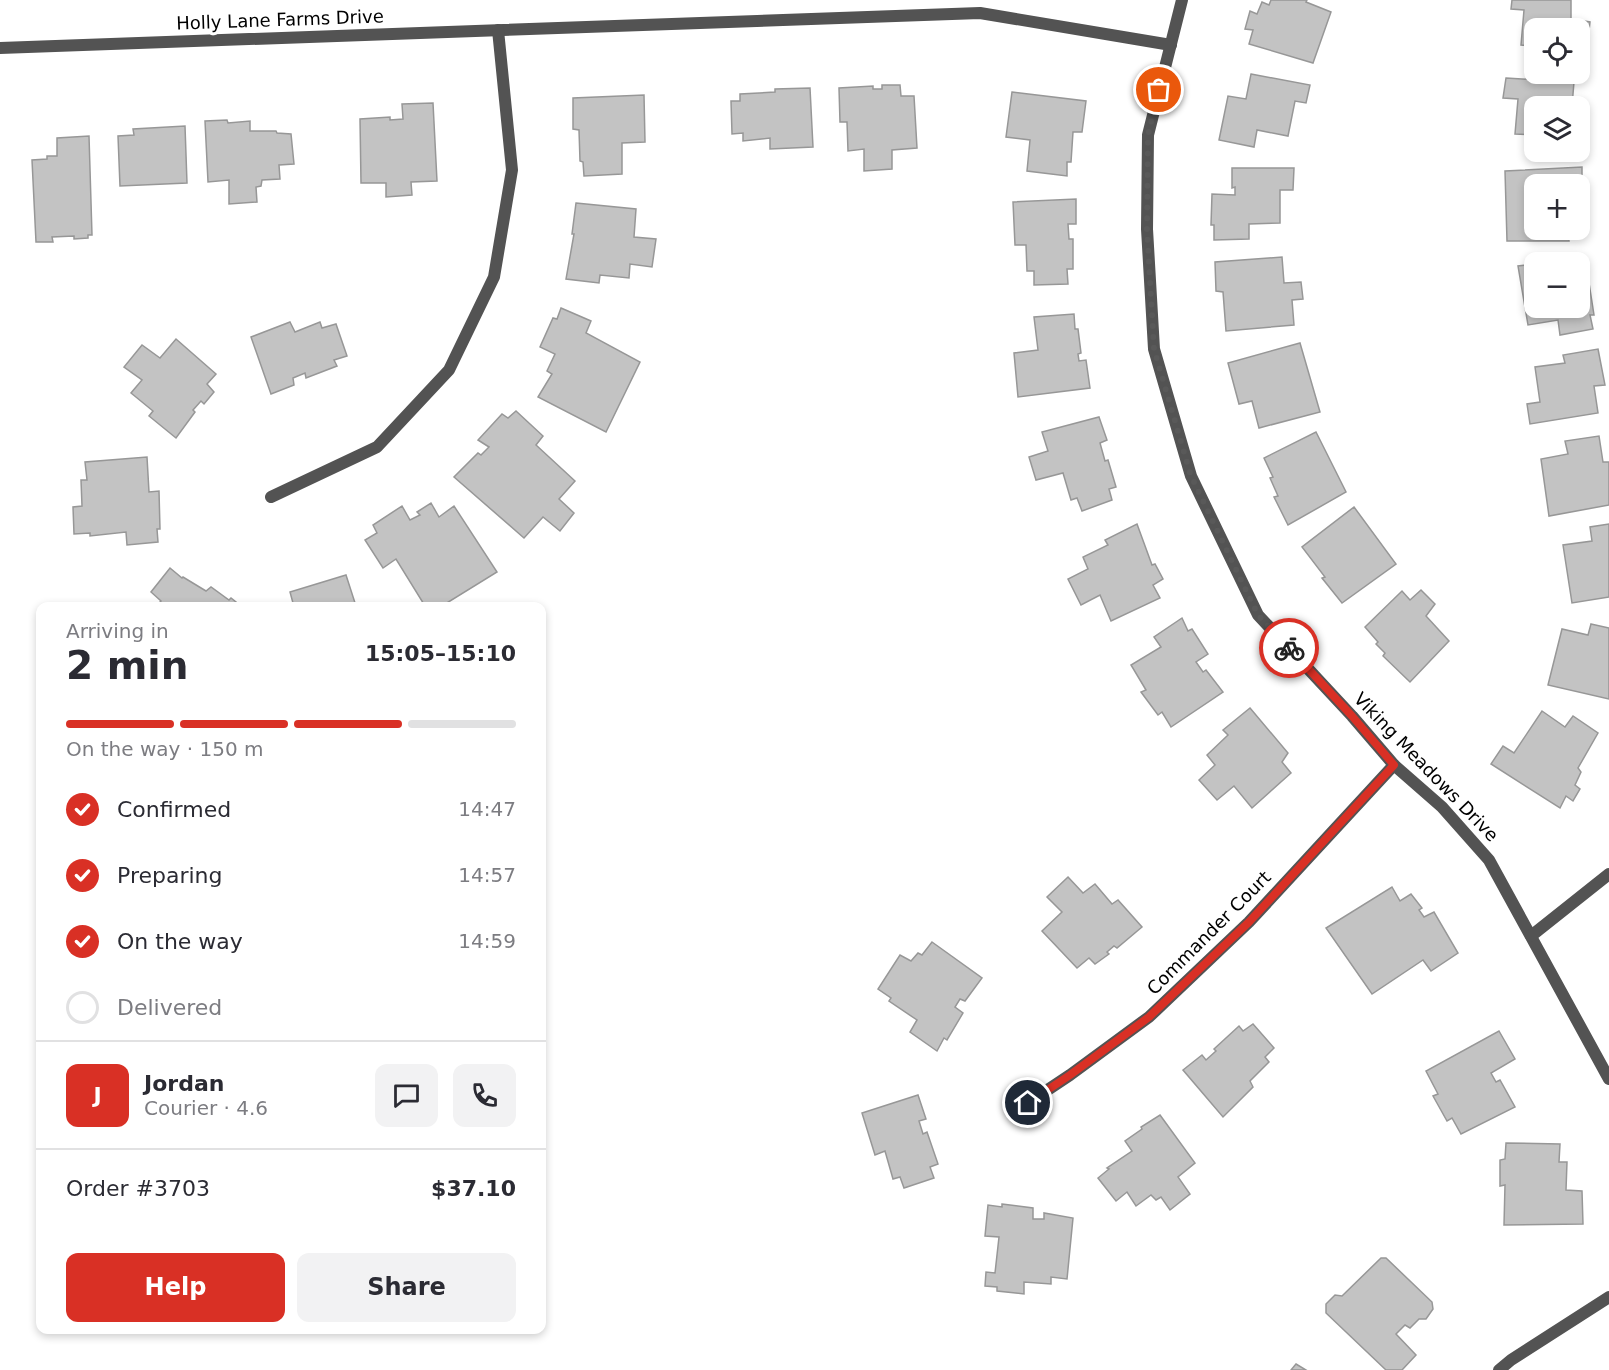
<!DOCTYPE html>
<meta charset="utf-8">
<style>
:root{--surface:#fff;--page:#f2f2f3;--text:#2b2b33;--muted:#7c7c81;--line:#e1e1e2;--accent:#d93025}
body{margin:0;font-family:"DejaVu Sans",sans-serif;background:var(--page);color:var(--text);height:100vh;display:flex;flex-direction:column;font-size:22px;white-space:nowrap}
*{box-sizing:border-box;margin:0}
p{font-size:20px;color:var(--muted)}
.icon{flex:none;width:33px;height:33px;fill:none;stroke:currentColor;stroke-width:2;stroke-linecap:round;stroke-linejoin:round}
.map{position:relative;flex:1;overflow:hidden}
.drawer{position:absolute;left:36px;top:602px;width:510px;height:732px;display:flex;flex-direction:column;background:var(--surface);border-radius:12px;box-shadow:0 3px 9px #0003}
.drawer>*{flex:none}
.buttons{position:absolute;left:1524px;top:18px;display:grid;gap:12px}
.buttons a{display:grid;place-items:center;width:66px;height:66px;border-radius:12px;background:var(--surface);box-shadow:0 3px 9px #0003;font-size:30px}
.pin{position:absolute;display:grid;place-items:center;width:51px;height:51px;color:#fff;margin:-26px;border:3px solid #fff;border-radius:50%;box-shadow:0 2px 6px #0007}
.courier{position:absolute;display:grid;place-items:center;width:60px;height:60px;margin:-30px;border:4px solid #d93025;border-radius:50%;background:#fff;color:#222;box-shadow:0 2px 8px #0007}
.overview em{font-style:normal;font-weight:700}
.overview div{display:flex;flex-direction:column-reverse}
.overview{display:flex;align-items:center;justify-content:space-between;height:102px;padding:0 30px}
h1{font-size:39px;font-weight:700;line-height:45px}
.bar{display:grid;grid-template-columns:repeat(4,1fr);gap:9px 6px;align-content:center;height:72px;padding:0 30px}
.bar i{height:8px;border-radius:4px;background:var(--line)}
.bar .selected{background:var(--accent)}
.bar p{grid-column:span 4}
.line{display:flex;align-items:center;gap:15px;padding:0 30px;border-top:2px solid var(--line)}
.line div{flex:1}
.round{display:grid;place-items:center;flex:none;width:63px;height:63px;border-radius:12px;background:var(--page)}
ol{padding:0 30px;list-style:none}
li{display:flex;align-items:center;gap:18px;height:66px}
li p{margin-inline-start:auto}
li .icon{padding:6px;border-radius:50%;background:var(--accent);color:#fff;stroke-width:4}
li:last-child{color:var(--muted)}
li i{width:33px;height:33px;border:3px solid var(--line);border-radius:50%}
.action{display:flex;gap:12px;margin-top:auto;padding:12px 30px}
.action a{flex:1;height:69px;border-radius:12px;background:var(--accent);color:#fff;font-size:24px;font-weight:700;line-height:69px;text-align:center}
.action a+a{background:var(--page);color:var(--text)}
.map>svg:first-child{display:block}
.building{fill:#c3c3c3;stroke:#979797;stroke-width:1.5}
.lines{fill:none;stroke-linecap:round;stroke-linejoin:round}
.street{stroke:#535353;stroke-width:12}
.done{stroke:#595959;stroke-width:6;stroke-dasharray:0 10.8}
.route{stroke:#d93025;stroke-width:8}
.labels{text-anchor:middle;stroke-width:6;stroke-linejoin:round;paint-order:stroke}
.street-label{font-size:18px;fill:#000;stroke:#fff}
</style>
<div class="map">
<svg width="1609" height="1370" viewBox="0 0 1609 1370">
<rect width="100%" height="100%" fill="#fff"/>
<g class="building">
<polygon points="1271,0 1307,0 1306,2 1331,12 1313,63 1249,44 1253,30 1245,29 1250,11 1257,14 1262,2 1269,5"/>
<polygon points="1512,0 1571,0 1571,19 1590,22 1586,58 1580,57 1580,28 1534,28 1534,46 1521,45 1524,10 1511,9"/>
<polygon points="1251,74 1310,85 1306,103 1295,101 1288,136 1257,130 1254,147 1219,140 1228,96 1246,99"/>
<polygon points="1506,78 1574,82 1572,106 1534,106 1534,135 1515,134 1518,99 1503,98"/>
<polygon points="882,85 900,85 901,96 914,96 917,148 892,150 892,169 864,171 864,149 848,151 847,122 840,122 839,88 873,86 873,89 882,89"/>
<polygon points="810,88 813,147 770,149 770,138 743,141 743,133 732,134 731,101 740,101 740,94 775,92 775,89"/>
<polygon points="1012,92 1086,101 1082,132 1073,132 1071,162 1067,162 1067,176 1027,171 1030,140 1006,137"/>
<polygon points="644,95 645,142 622,143 622,174 584,176 583,162 580,161 579,130 573,129 573,98"/>
<polygon points="433,103 437,181 411,182 412,195 386,197 386,183 361,183 360,119 390,117 390,120 403,119 402,104"/>
<polygon points="1580,110 1584,110 1580,146"/>
<polygon points="227,120 228,123 250,121 250,131 276,131 277,133 291,134 294,164 279,165 280,179 262,180 261,186 256,187 257,202 229,204 229,180 208,182 205,121"/>
<polygon points="185,126 187,183 120,186 118,136 134,135 133,129"/>
<polygon points="89,136 92,235 88,235 88,238 74,239 74,236 52,237 53,242 36,242 32,160 47,159 47,156 57,156 57,138"/>
<polygon points="1582,167 1582,212 1580,212 1580,184 1534,184 1534,230 1568,230 1569,241 1507,241 1505,171"/>
<polygon points="1232,168 1294,168 1293,190 1280,190 1280,223 1249,224 1249,239 1214,240 1214,225 1211,225 1212,194 1235,195 1235,187 1232,188"/>
<polygon points="1076,199 1076,224 1068,224 1069,239 1073,239 1073,269 1067,269 1068,284 1034,285 1034,271 1027,271 1026,245 1015,245 1013,202"/>
<polygon points="576,203 636,209 634,237 656,239 652,267 630,264 629,278 600,275 599,283 566,279 574,234 572,234"/>
<polygon points="1282,257 1284,283 1301,282 1303,299 1292,300 1294,325 1226,331 1223,292 1216,291 1215,262"/>
<polygon points="1584,257 1586,283 1589,283 1594,315 1590,315 1593,329 1560,335 1558,320 1528,325 1518,266 1534,264 1534,308 1580,308 1580,262 1545,262"/>
<polygon points="561,308 591,321 586,333 640,362 606,432 538,397 552,374 547,371 555,354 540,347 553,318 557,319"/>
<polygon points="1074,314 1075,329 1078,329 1081,353 1078,354 1079,361 1086,360 1090,388 1018,397 1014,353 1038,350 1034,317"/>
<polygon points="290,322 295,332 320,322 322,328 336,324 347,356 334,360 337,366 306,378 305,373 293,378 294,385 271,394 251,337"/>
<polygon points="176,339 216,374 207,384 214,392 204,404 201,401 193,410 195,412 176,438 149,416 153,411 131,393 142,380 124,367 142,345 160,358"/>
<polygon points="1300,343 1320,412 1259,428 1252,401 1239,404 1228,363"/>
<polygon points="1598,349 1605,385 1594,386 1598,413 1530,424 1527,404 1540,402 1535,367 1565,363 1563,355"/>
<polygon points="516,411 543,436 536,445 575,481 559,499 574,513 560,531 543,517 524,538 454,477 478,453 481,455 489,447 478,440 502,414 508,418"/>
<polygon points="1099,417 1107,440 1100,443 1105,461 1108,460 1116,487 1109,489 1112,500 1082,511 1077,498 1071,500 1063,473 1036,480 1029,457 1048,451 1042,432"/>
<polygon points="1316,432 1346,492 1288,525 1274,497 1278,496 1270,478 1273,477 1264,458"/>
<polygon points="1599,436 1603,462 1609,462 1609,505 1549,516 1541,459 1568,454 1565,441"/>
<polygon points="147,457 149,492 159,491 160,529 157,529 158,542 127,545 126,532 90,536 90,533 74,534 73,507 82,506 81,480 87,480 85,462"/>
<polygon points="431,503 439,517 454,506 497,572 442,606 425,606 396,559 383,568 365,540 377,533 373,525 402,506 410,520 420,515 417,512"/>
<polygon points="1354,507 1396,564 1342,603 1322,578 1325,577 1302,547"/>
<polygon points="1137,524 1152,565 1155,564 1163,579 1153,585 1160,598 1111,621 1100,595 1081,605 1068,579 1088,569 1083,557 1108,545 1105,540"/>
<polygon points="1609,524 1609,597 1572,603 1563,545 1592,541 1590,527"/>
<polygon points="170,568 182,578 183,577 206,591 211,587 229,600 231,598 241,606 156,606 161,601 151,592"/>
<polygon points="346,575 356,606 283,606 293,603 290,592"/>
<polygon points="1421,590 1435,604 1426,616 1449,641 1410,682 1383,656 1385,653 1376,644 1378,642 1365,627 1402,591 1410,600"/>
<polygon points="1182,618 1188,631 1192,629 1208,654 1196,662 1203,672 1206,670 1223,692 1171,727 1162,712 1158,715 1141,692 1146,690 1131,665 1161,647 1154,637"/>
<polygon points="1591,624 1609,628 1609,699 1548,685 1562,629 1588,635"/>
<polygon points="1250,708 1288,753 1282,762 1291,773 1252,808 1234,786 1217,800 1199,780 1215,765 1207,755 1228,735 1223,730"/>
<polygon points="1542,711 1565,727 1573,716 1598,733 1578,768 1581,772 1575,785 1580,789 1573,801 1566,796 1560,808 1491,764 1503,746 1514,753"/>
<polygon points="1068,877 1083,893 1095,884 1112,904 1118,900 1142,927 1117,948 1114,946 1107,952 1109,954 1095,964 1089,958 1077,968 1042,931 1062,912 1047,897"/>
<polygon points="1392,887 1400,901 1411,894 1422,908 1419,910 1424,917 1434,912 1458,953 1431,971 1423,960 1372,994 1326,928"/>
<polygon points="932,942 982,978 965,1001 960,999 955,1007 963,1013 947,1040 944,1038 937,1051 910,1032 917,1020 889,1001 891,998 878,989 900,955 911,961 918,953 922,955"/>
<polygon points="1253,1024 1274,1048 1265,1057 1269,1062 1250,1081 1253,1087 1223,1117 1183,1070 1202,1055 1206,1060 1216,1051 1214,1049 1239,1026 1243,1031"/>
<polygon points="1499,1031 1515,1059 1491,1073 1496,1082 1500,1080 1515,1107 1461,1134 1452,1118 1447,1121 1433,1096 1438,1094 1426,1071"/>
<polygon points="918,1095 926,1119 919,1121 923,1134 927,1132 938,1164 930,1167 934,1178 904,1188 900,1177 893,1179 885,1151 875,1155 862,1113"/>
<polygon points="1160,1115 1195,1163 1178,1177 1190,1194 1170,1210 1161,1197 1156,1200 1151,1195 1136,1206 1127,1192 1116,1201 1098,1178 1109,1169 1107,1168 1132,1151 1125,1141 1142,1129 1141,1127"/>
<polygon points="1506,1143 1560,1144 1559,1162 1567,1162 1566,1190 1582,1191 1583,1224 1504,1225 1505,1185 1500,1186 1500,1160 1505,1159"/>
<polygon points="1002,1204 1033,1208 1033,1219 1044,1219 1044,1213 1073,1218 1067,1279 1051,1277 1051,1284 1024,1282 1024,1294 997,1291 997,1287 985,1286 986,1272 995,1273 999,1237 985,1236 988,1205 1002,1207"/>
<polygon points="1381,1258 1386,1258 1432,1302 1433,1309 1426,1319 1419,1319 1410,1328 1405,1325 1396,1334 1416,1355 1402,1370 1386,1370 1326,1313 1326,1304 1335,1295 1342,1296"/>
<polygon points="1296,1364 1306,1370 1291,1370"/>
</g>
<g class="lines">
<g class="street">
<polyline points="1182,0 1148,135 1147,229 1154,349 1191,476 1258,615 1352,716 1394,765 1442,807 1489,860 1609,1079"/>
<polyline points="0,48 980,13 1171,45"/>
<polyline points="271,497 377,447 449,370 494,277 512,170 498,30"/>
<polyline points="1531,936 1609,874"/>
<polyline points="1028,1103 1070,1075 1149,1017 1249,922 1394,765"/>
<polyline points="1499,1370 1511,1360 1609,1297"/>
</g>
</g>
<g class="lines">
<polyline class="done" points="1159,90 1148,135 1147,229 1154,349 1191,476 1258,615 1289,648"/>
<polyline class="route" points="1028,1103 1070,1075 1149,1017 1249,922 1394,765 1352,716 1289,648"/>
</g>
<g class="labels">
<g class="street-label">
<text transform="translate(280 20) rotate(-2)" y="6">Holly Lane Farms Drive</text>
<text transform="translate(1426 767) rotate(46)" y="6">Viking Meadows Drive</text>
<text transform="translate(1209 933) rotate(-45)" y="6">Commander Court</text>
</g>
</g>
</svg>
<div class="buttons">
<a><svg class="icon" aria-label="locate" viewBox="0 0 24 24"><circle cx="12" cy="12" r="6"/><path d="M12 2v4M12 18v4M2 12h4M18 12h4"/></svg></a>
<a><svg class="icon" aria-label="layers" viewBox="0 0 24 24"><path d="M12 4l9 5-9 5-9-5zM3 14l9 5 9-5"/></svg></a>
<a>+</a>
<a>−</a>
</div>
<div class="pin" style="left:1159px;top:90px;background:#ea580c"><svg class="icon" aria-label="bag" viewBox="0 0 24 24"><path d="M5 8h14l-1 12H6zM9 8a3 3 0 0 1 6 0"/></svg></div>
<div class="pin" style="left:1028px;top:1103px;background:#1f2937"><svg class="icon" aria-label="home" viewBox="0 0 24 24"><path d="M3 11l9-7 9 7M6 9v11h12V9"/></svg></div>
<div class="courier" style="left:1289px;top:648px"><svg class="icon" aria-label="bike" viewBox="0 0 24 24"><circle cx="6" cy="16" r="4"/><circle cx="18" cy="16" r="4"/><path d="M6 16l4-8h5l3 8M10 8l3 8H6M13 5h3"/></svg></div>
<section class="drawer">
<div class="overview"><div><h1>2 min</h1><p>Arriving in</p></div><em>15:05–15:10</em></div>
<div class="bar"><i class="selected"></i><i class="selected"></i><i class="selected"></i><i></i><p>On the way · 150 m</p></div>
<ol>
<li><svg class="icon" aria-label="check" viewBox="0 0 24 24"><path d="M5 12l5 5 9-10"/></svg>Confirmed<p>14:47</p></li>
<li><svg class="icon" aria-label="check" viewBox="0 0 24 24"><path d="M5 12l5 5 9-10"/></svg>Preparing<p>14:57</p></li>
<li><svg class="icon" aria-label="check" viewBox="0 0 24 24"><path d="M5 12l5 5 9-10"/></svg>On the way<p>14:59</p></li>
<li><i></i>Delivered</li>
</ol>
<div class="line" style="height:108px"><b class="round" style="background:var(--accent);color:#fff">J</b><div><b>Jordan</b><p>Courier · 4.6</p></div><a class="round"><svg class="icon" aria-label="chat" viewBox="0 0 24 24"><path d="M4 5h16v11H9l-5 4z"/></svg></a><a class="round"><svg class="icon" aria-label="phone" viewBox="0 0 24 24"><path d="M5 4h4l2 5-3 2q2 4 5 5l2-3 5 2v4C11 20 4 13 5 4z"/></svg></a></div>
<div class="line" style="height:78px"><div>Order #3703</div><b>$37.10</b></div>
<div class="action"><a>Help</a><a>Share</a></div>
</section>
</div>
